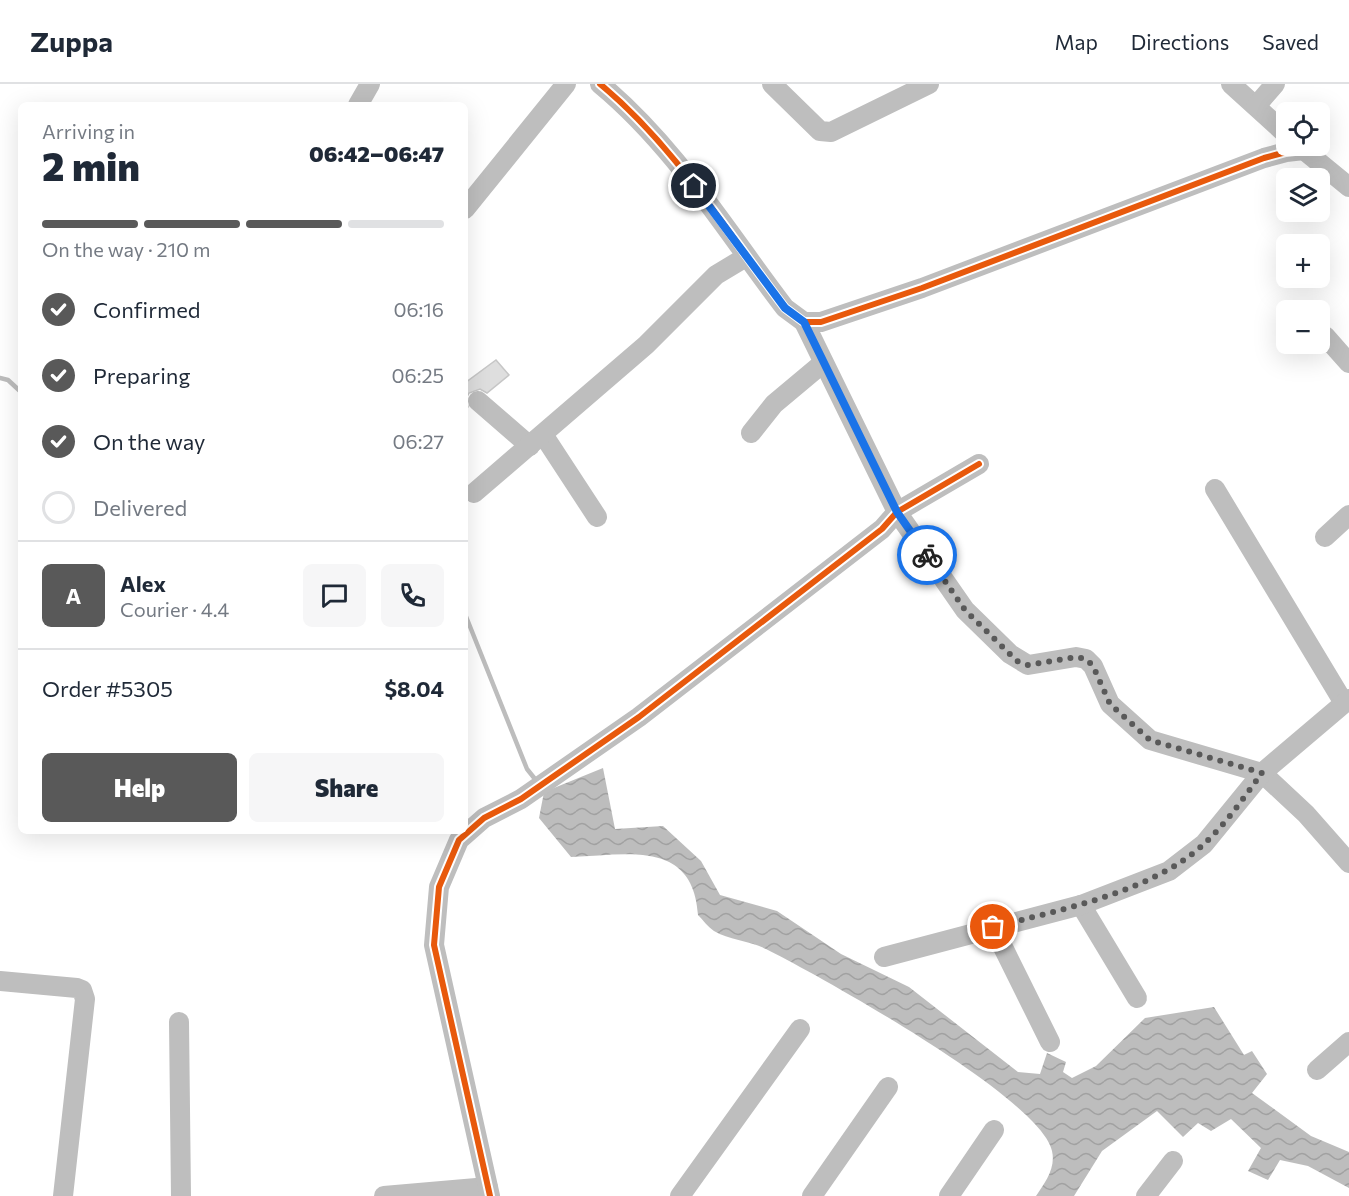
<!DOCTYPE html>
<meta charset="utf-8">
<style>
:root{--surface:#fff;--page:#f6f6f7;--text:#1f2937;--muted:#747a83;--line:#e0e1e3;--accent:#595959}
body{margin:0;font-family:Commissioner,sans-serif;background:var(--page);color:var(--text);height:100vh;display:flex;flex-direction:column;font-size:22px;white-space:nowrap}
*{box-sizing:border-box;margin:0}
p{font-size:20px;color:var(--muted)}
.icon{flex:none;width:33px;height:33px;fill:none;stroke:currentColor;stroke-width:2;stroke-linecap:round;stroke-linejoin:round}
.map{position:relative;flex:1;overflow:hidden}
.side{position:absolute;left:18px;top:18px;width:450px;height:732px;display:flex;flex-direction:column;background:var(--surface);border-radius:9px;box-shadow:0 6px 24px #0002}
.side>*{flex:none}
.controls{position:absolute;left:1276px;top:18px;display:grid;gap:12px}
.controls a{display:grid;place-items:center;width:54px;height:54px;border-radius:9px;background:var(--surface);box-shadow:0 6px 24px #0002;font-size:30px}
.pin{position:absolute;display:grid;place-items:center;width:51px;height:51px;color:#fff;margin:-26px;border:3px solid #fff;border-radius:50%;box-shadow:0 2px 6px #0007}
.courier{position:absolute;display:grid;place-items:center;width:60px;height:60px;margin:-30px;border:4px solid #1a73e8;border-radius:50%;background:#fff;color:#222;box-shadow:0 2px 8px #0007}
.headline em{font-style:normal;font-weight:800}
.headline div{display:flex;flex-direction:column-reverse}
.headline{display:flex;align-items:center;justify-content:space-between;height:102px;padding:0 24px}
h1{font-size:39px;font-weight:800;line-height:45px}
.bar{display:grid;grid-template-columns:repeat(4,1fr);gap:9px 6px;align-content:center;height:72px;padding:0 24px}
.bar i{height:8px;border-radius:4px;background:var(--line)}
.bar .active{background:var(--accent)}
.bar p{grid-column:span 4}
.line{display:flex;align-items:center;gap:15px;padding:0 24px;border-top:2px solid var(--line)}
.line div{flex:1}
.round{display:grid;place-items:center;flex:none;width:63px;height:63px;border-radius:9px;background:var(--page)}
ol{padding:0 24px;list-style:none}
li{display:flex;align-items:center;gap:18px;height:66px}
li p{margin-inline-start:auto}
li .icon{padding:6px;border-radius:50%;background:var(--accent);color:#fff;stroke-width:4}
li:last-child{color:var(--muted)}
li i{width:33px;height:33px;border:3px solid var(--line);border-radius:50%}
.cta{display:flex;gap:12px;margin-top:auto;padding:12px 24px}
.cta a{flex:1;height:69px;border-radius:9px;background:var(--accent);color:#fff;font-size:24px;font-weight:800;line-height:69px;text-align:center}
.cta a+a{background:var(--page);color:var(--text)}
header{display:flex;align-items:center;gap:36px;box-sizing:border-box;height:84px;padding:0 30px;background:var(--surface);border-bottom:2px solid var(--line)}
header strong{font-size:28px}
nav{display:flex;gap:33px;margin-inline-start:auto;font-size:21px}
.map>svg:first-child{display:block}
.water{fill:url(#water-waves)}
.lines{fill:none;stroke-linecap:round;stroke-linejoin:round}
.stream{stroke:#bdbdbd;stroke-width:4.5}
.building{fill:#dedede;stroke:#c6c6c6;stroke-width:1.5}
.minor{stroke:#bebebe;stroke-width:20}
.cycleway-casing{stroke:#fff;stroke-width:10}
.cycleway{stroke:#e8590c;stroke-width:6}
.done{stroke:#595959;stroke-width:6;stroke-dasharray:0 10.8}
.route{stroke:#1a73e8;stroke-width:8}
</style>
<header>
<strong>Zuppa</strong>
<nav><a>Map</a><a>Directions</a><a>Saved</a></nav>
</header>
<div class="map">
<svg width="1349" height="1112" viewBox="0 0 1349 1112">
<defs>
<pattern id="water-waves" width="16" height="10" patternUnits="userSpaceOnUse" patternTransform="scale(1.5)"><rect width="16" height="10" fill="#bdbdbd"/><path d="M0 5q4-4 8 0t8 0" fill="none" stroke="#a1a1a1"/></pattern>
</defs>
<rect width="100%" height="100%" fill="#fff"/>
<path class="water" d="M603 684 615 745 663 742 701 777 720 811 777 827 841 870 909 903 1018 988 1040 990 1047 969 1066 978 1063 988 1072 994 1096 982 1145 934 1214 923 1244 971 1252 967 1267 990 1252 1009 1311 1052 1349 1068V1104L1308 1082 1280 1076 1268 1096 1248 1087 1261 1064 1231 1035 1211 1047 1198 1039 1183 1053 1157 1027 1102 1067 1074 1112H1036C1045 1099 1056 1084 1052 1067 1042 1015 818 891 766 865 750 857 729 856 714 847 708 843 703 836 698 831 693 755 627 771 571 773L539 734 544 708Z"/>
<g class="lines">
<g class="stream">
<polyline points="0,294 8,296 21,308"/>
<polyline points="465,530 527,685 535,695"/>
</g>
</g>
<polygon class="building" points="496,276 509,291 487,309 480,305 469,309 466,315 468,323 465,325 465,299"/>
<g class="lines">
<g class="minor">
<path d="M600 0C675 62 726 147 785 224L804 238H821L922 204 1264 74 1286 68 1304 66"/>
<polyline points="772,0 820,47 831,48 929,0"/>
<polyline points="1231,0 1287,51"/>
<polyline points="358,21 370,0"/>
<polyline points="1256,22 1275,0"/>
<polyline points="1299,62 1349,103"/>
<polyline points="465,125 566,0"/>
<polyline points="804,238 897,428 965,526 1010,570 1028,581 1076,573 1086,575 1093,582 1110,620 1150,656 1262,689 1306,730 1349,779"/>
<polyline points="1325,252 1349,279"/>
<polyline points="478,317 530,362"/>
<polyline points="751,349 774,320 823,279"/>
<polyline points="544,352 597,433"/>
<polyline points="1215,405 1344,619"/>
<polyline points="474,409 646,261 716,191 746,173"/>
<polyline points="1325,453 1349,431"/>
<polyline points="1081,821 1137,914"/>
<polyline points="993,843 1050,958"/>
<polyline points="884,873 1081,821 1169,787 1204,760 1262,689 1349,615"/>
<polyline points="0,897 77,904 82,906 85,915 63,1112"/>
<polyline points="179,938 181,1112"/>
<polyline points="1317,986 1349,958"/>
<polyline points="384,1112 488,1103"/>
<polyline points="490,1112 434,861 439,803 459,756 484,734 521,715 639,633 882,445 897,428 979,380"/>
<polyline points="680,1112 800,945"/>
<polyline points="812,1112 888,1003"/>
<polyline points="949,1112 994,1046"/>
<polyline points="1146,1112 1173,1077"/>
</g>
<defs>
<g id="cycleway">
<path d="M600 0C675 62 726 147 785 224L804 238H821L922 204 1264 74 1286 68 1304 66"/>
<polyline points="490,1112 434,861 439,803 459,756 484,734 521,715 639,633 882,445 897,428 979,380"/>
</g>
</defs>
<use href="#cycleway" class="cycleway-casing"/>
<use href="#cycleway" class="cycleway"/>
</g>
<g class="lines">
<path class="done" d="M927 471 965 526 1017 577 1028 581 1076 573 1086 575 1093 582 1110 620 1150 656 1262 689C1244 713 1226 740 1204 760 1152 808 1060 826 993 843"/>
<polyline class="route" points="694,102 785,224 804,238 897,428 927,471"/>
</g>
</svg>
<div class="controls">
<a><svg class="icon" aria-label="locate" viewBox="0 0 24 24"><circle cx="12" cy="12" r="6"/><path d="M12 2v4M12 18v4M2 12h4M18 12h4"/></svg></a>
<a><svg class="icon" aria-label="layers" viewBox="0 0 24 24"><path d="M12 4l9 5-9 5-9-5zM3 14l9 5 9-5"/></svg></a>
<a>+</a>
<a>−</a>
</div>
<div class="pin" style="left:993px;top:843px;background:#ea580c"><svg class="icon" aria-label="bag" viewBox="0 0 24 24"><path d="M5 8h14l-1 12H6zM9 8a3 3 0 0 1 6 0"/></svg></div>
<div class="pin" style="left:694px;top:102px;background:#1f2937"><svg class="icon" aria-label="home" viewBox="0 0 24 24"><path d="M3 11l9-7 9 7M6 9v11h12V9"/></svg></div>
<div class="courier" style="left:927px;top:471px"><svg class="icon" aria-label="bike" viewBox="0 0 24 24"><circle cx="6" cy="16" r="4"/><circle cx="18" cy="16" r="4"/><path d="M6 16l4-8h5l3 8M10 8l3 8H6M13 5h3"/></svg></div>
<section class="side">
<div class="headline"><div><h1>2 min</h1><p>Arriving in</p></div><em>06:42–06:47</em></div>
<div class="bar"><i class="active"></i><i class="active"></i><i class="active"></i><i></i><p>On the way · 210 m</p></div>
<ol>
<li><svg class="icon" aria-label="check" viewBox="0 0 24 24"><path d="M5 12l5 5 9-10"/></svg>Confirmed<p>06:16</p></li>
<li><svg class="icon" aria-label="check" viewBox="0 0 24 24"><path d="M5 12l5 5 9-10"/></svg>Preparing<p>06:25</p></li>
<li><svg class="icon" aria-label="check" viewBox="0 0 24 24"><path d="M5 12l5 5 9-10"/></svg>On the way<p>06:27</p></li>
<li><i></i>Delivered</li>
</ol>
<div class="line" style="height:108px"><b class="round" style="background:var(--accent);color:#fff">A</b><div><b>Alex</b><p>Courier · 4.4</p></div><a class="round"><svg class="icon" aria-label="chat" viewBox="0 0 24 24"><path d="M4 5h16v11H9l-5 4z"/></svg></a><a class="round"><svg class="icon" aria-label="phone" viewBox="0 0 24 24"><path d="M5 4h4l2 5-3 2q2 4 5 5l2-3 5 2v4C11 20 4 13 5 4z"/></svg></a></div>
<div class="line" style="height:78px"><div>Order #5305</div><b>$8.04</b></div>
<div class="cta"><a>Help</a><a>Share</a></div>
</section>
</div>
